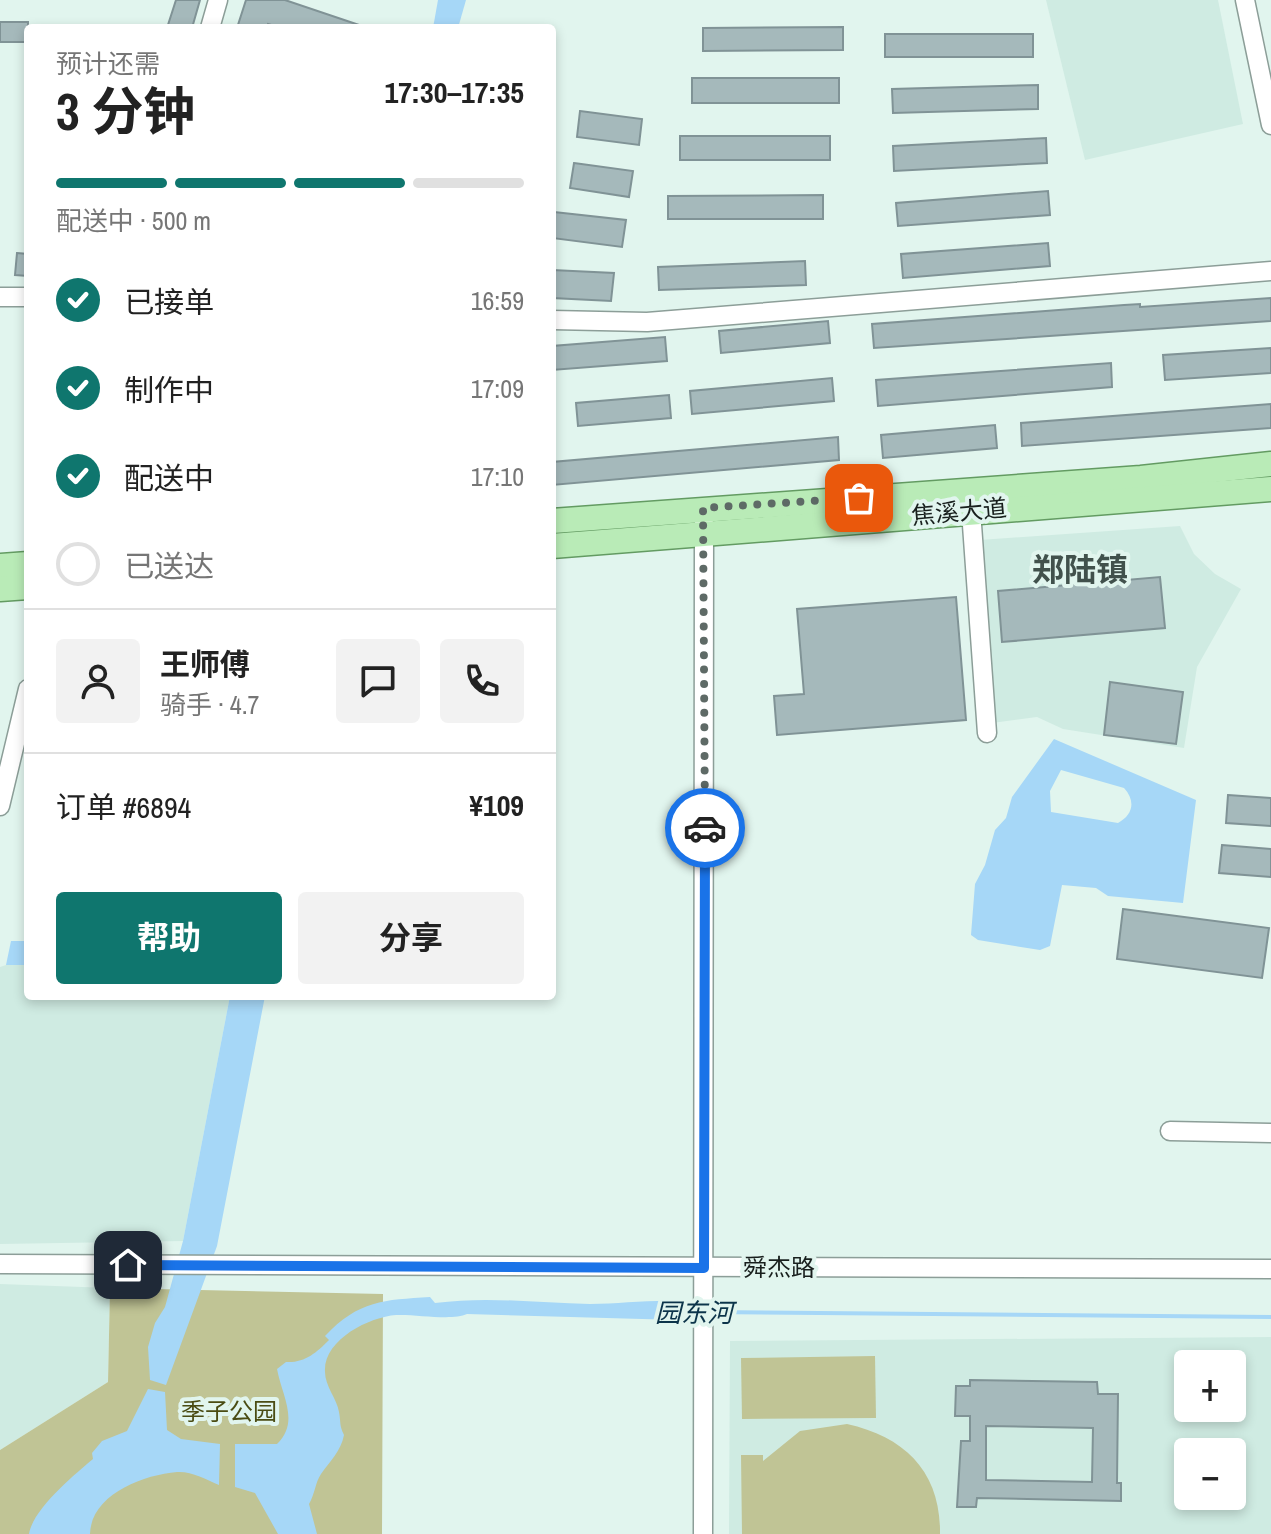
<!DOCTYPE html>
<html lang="zh">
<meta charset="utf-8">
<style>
:root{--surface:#fff;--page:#f2f2f2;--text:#222;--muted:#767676;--line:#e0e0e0;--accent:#0f766e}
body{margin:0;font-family:"Archivo Narrow","Noto Sans SC",sans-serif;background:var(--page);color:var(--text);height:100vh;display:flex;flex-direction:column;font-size:30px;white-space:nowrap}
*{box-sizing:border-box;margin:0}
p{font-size:26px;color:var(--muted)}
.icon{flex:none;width:44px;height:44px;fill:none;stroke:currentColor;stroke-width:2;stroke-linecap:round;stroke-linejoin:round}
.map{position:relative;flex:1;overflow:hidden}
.panel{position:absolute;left:24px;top:24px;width:532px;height:976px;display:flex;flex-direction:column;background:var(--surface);border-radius:8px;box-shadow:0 4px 12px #0003}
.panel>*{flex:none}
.controls{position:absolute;left:1174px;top:1350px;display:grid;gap:16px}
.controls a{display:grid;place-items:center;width:72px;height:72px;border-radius:8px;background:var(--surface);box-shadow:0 4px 12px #0003;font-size:40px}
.pin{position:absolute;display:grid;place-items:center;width:68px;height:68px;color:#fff;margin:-34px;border-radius:16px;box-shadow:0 4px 12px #0006}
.courier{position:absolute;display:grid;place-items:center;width:80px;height:80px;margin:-40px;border:6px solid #1a73e8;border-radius:50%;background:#fff;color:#222;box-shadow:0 2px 10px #0007}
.overview em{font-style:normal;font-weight:700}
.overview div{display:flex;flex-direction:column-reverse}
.overview{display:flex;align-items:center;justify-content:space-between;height:136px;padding:0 32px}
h1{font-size:52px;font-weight:700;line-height:60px}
.bar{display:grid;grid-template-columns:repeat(4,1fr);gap:12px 8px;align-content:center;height:96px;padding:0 32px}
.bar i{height:10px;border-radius:6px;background:var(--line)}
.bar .selected{background:var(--accent)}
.bar p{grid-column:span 4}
.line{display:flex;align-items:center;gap:20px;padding:0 32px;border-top:2px solid var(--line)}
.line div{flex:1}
.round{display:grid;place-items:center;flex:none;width:84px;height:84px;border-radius:8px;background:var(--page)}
ol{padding:0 32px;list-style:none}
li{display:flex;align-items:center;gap:24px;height:88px}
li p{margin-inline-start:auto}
li .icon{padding:8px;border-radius:50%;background:var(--accent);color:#fff;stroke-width:4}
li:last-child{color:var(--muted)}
li i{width:44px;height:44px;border:4px solid var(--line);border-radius:50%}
.primary-button{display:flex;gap:16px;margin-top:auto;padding:16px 32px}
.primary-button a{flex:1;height:92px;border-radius:8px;background:var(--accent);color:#fff;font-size:32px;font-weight:700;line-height:92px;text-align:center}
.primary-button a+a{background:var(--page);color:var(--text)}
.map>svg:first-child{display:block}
.built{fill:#cfebe2;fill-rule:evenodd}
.green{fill:#c0c495}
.water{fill:#a6d7f7;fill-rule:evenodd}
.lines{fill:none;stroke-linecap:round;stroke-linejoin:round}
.stream{stroke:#a6d7f7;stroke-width:4}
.building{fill:#a5b9bb;stroke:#809396;stroke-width:2;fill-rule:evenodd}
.minor-casing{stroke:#8c9e98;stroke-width:21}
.major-casing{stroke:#639b62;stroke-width:27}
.minor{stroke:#fff;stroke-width:18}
.major{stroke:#b9ebb7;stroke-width:24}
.done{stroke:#5e6a66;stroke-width:8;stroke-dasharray:0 14.4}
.route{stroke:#1a73e8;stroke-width:10}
.labels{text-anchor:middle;stroke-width:8;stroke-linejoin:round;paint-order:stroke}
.street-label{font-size:24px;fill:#181f1d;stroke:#e1f5ee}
.park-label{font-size:24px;fill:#4a4c13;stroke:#e1f5ee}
.water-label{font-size:26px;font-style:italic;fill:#0c344a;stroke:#e1f5ee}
.district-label{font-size:32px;font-weight:bold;fill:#41514c;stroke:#e1f5ee}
</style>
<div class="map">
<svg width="1271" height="1534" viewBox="0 0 1271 1534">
<rect width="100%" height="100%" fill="#e1f5ee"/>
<g class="built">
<polygon points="1046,0 1218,0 1243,124 1085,160"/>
<polygon points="1180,526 1194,554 1215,574 1241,589 1197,667 1184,748 1063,729 1037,717 992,723 980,540"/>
<polygon points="6,965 28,965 28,996 230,996 183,1241 0,1244 0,967"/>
<polygon points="0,1284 110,1288 108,1382 0,1450"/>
<path d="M1271 1337V1534H729L730 1341ZM1188 1364H1232V1408H1188ZM1188 1452H1232V1496H1188Z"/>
</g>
<g class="green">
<polygon points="110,1288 383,1294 382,1534 0,1534 0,1450 108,1382"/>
<polygon points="875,1356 876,1418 742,1419 741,1358"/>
<path d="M847 1424C906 1437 941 1473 940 1534H742L741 1455H763V1461L800 1431Z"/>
</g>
<g class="water">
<polygon points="438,0 466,0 458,28 433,28"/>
<path d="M1054 739 1196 800 1183 903 1108 896 1096 888 1062 885 1050 946 1040 950 978 940 971 935 975 884 985 865 995 830 1006 818 1012 797ZM1061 770 1124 788C1136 801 1133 815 1118 823L1051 812 1050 791Z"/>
<polygon points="11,941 28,941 28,965 6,965"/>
<polygon points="230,996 265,996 217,1246 166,1385 150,1380 148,1347 155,1323 165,1307 183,1241"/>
<path d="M430 1297 435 1303C488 1296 538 1303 590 1304 618 1304 647 1300 677 1301L678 1320 467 1314C452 1321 416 1314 396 1315 369 1317 323 1340 325 1372 325 1386 337 1399 339 1412 341 1422 339 1425 344 1435 341 1451 330 1461 321 1474 315 1483 315 1494 309 1504L317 1534H278L255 1493 235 1487V1444H277C300 1422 282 1396 277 1369L286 1362C305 1363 316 1353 329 1340L325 1336C359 1300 384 1300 430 1297Z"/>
<path d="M148 1389 165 1392 167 1430 181 1439 220 1444 219 1485C206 1479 191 1471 177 1472 142 1475 91 1495 90 1534H29C33 1509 74 1475 93 1459L92 1453 102 1441 127 1431Z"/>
</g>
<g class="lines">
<g class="stream">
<polyline points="675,1311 698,1311"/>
<polyline points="707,1312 1271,1317"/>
</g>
</g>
<g class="building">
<polygon points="176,0 200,0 192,28 167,28"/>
<polygon points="246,0 285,0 368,28 282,28 268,24 267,28 237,28"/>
<rect x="0" y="22" width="28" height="20"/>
<polygon points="843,27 843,50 703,51 703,28"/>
<rect x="885" y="34" width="148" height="23"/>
<rect x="692" y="78" width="147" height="25"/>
<polygon points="1038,85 1038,109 893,113 892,89"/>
<polygon points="580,111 642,119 639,145 577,137"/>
<rect x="680" y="136" width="150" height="24"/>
<polygon points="1046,138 1047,163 894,171 893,146"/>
<polygon points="574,163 633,171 629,197 570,188"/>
<polygon points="1048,191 1050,215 898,226 896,203"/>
<polygon points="823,195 823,219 668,219 668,196"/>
<polygon points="554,212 626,220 622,247 552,238"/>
<polygon points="1048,243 1050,266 903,278 901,254"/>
<polygon points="17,253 28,254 28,276 15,275"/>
<polygon points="805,261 806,285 659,290 658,267"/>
<polygon points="552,270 614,273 611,301 552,298"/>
<polygon points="1271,298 1271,321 874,348 872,324 1124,305 1140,304 1140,307"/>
<polygon points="828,321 830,343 721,353 719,331"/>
<polygon points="665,337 667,361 552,370 552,346"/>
<polygon points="1271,348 1271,373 1165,380 1163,355"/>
<polygon points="1111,363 1112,387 878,406 876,380"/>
<polygon points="832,378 834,401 692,414 690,391"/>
<polygon points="669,395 671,418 578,426 576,403"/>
<polygon points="1271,404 1271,428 1022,446 1021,423"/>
<polygon points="995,425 997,448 883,458 881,435"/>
<polygon points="838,437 839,460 552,485 552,462"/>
<polygon points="1160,577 1165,628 1002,642 998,591"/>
<polygon points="956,597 966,720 777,735 774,696 804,694 797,609"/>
<polygon points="1110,682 1183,692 1176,744 1104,735"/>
<polygon points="1228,795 1271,798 1271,826 1226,823"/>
<polygon points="1222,845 1271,849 1271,877 1219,873"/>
<polygon points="1123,909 1269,928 1262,978 1117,959"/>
<path d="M970 1380 1097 1382 1098 1394H1118L1117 1483H1121V1501L977 1498 976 1507H957L961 1441H970V1416H955L956 1386H970ZM986 1426 1093 1428 1092 1482 986 1480Z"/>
</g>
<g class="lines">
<defs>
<g id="minor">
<polyline points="1245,0 1271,125"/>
<polyline points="210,28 218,0"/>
<polyline points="0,297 28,297"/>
<polyline points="552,320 647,322 1271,271"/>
<polyline points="971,511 987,733"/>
<polyline points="0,806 28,689"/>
<polyline points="1170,1131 1271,1133"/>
<polyline points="0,1264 1271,1269"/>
<polyline points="703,1534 704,523"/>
</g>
<g id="major">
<polyline points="552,521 1141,478 1271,464"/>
<polyline points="552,546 1271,489"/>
<polyline points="0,566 28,564"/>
<polyline points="0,589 28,587"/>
</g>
</defs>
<use href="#minor" class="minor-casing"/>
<use href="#major" class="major-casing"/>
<use href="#minor" class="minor"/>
<use href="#major" class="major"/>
</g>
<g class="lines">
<polyline class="done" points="705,828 703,508 859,498"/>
<polyline class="route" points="128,1265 704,1268 705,828"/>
</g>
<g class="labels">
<g class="street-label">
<text transform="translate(959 512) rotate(-5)" y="8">焦溪大道</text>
<text x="779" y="1276">舜杰路</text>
</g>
<g class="park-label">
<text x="229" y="1420">季子公园</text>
</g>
<g class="water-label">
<text x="694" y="1322">园东河</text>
</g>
<g class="district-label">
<text x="1080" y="581">郑陆镇</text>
</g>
</g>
</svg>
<div class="controls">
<a>+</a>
<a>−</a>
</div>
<div class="pin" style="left:859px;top:498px;background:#ea580c"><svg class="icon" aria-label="bag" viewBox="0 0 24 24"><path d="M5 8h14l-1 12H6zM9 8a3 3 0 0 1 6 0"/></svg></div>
<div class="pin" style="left:128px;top:1265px;background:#1f2937"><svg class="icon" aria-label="home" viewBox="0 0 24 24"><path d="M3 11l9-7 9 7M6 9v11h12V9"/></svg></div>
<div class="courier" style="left:705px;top:828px"><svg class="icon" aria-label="car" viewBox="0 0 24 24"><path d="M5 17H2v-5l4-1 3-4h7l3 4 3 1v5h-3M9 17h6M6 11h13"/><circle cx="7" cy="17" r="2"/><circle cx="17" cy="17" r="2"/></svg></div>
<section class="panel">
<div class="overview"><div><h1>3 分钟</h1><p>预计还需</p></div><em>17:30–17:35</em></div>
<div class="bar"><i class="selected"></i><i class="selected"></i><i class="selected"></i><i></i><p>配送中 · 500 m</p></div>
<ol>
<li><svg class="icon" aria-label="check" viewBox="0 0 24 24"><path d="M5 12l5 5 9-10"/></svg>已接单<p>16:59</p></li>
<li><svg class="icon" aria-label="check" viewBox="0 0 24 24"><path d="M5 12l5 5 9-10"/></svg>制作中<p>17:09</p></li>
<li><svg class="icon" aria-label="check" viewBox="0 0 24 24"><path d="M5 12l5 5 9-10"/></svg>配送中<p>17:10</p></li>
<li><i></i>已送达</li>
</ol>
<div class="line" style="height:144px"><a class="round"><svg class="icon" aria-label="person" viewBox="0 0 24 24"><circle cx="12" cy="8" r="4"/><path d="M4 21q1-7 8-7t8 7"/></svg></a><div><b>王师傅</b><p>骑手 · 4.7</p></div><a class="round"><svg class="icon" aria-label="chat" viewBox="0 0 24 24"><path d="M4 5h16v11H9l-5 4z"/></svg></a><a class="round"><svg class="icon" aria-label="phone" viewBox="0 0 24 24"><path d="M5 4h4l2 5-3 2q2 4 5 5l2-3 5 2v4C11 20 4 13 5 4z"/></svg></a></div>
<div class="line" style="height:104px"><div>订单 #6894</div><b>¥109</b></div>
<div class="primary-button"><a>帮助</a><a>分享</a></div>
</section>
</div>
